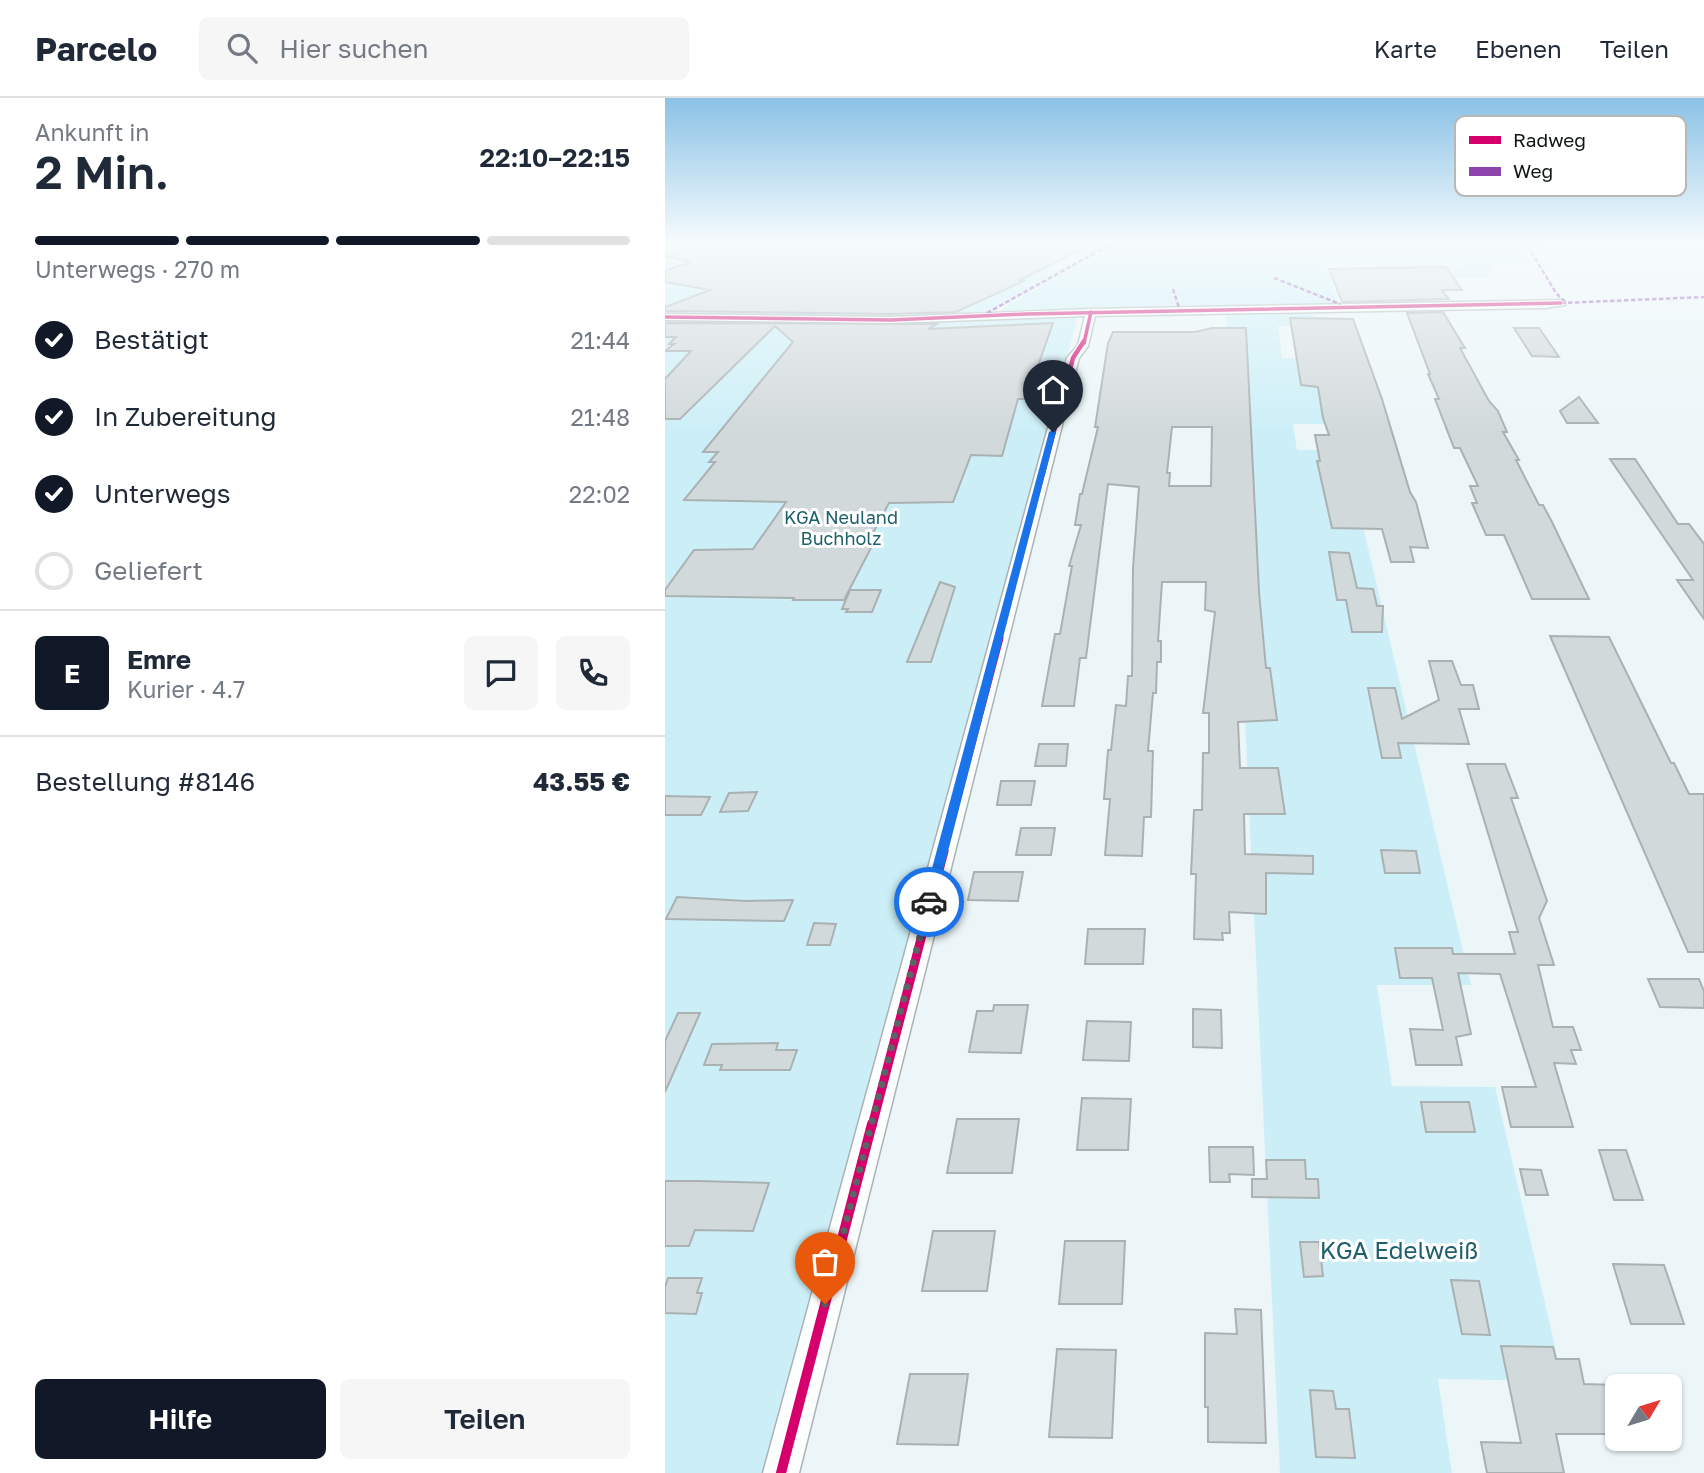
<!DOCTYPE html>
<html lang="de">
<meta charset="utf-8">
<style>
:root{--surface:#fff;--page:#f6f6f7;--text:#1f2937;--muted:#747a83;--line:#e0e1e3;--accent:#111827}
body{margin:0;font-family:"Golos Text",sans-serif;background:var(--page);color:var(--text);height:100vh;display:flex;flex-direction:column;font-size:26px;white-space:nowrap}
*{box-sizing:border-box;margin:0}
p{font-size:23px;color:var(--muted)}
.icon{flex:none;width:38px;height:38px;fill:none;stroke:currentColor;stroke-width:2;stroke-linecap:round;stroke-linejoin:round}
.map{position:relative;flex:1;overflow:hidden}
.details{display:flex;flex-direction:column;background:var(--surface);width:665px}
.details>*{flex:none}
.needle{width:46px;rotate:52deg}
.controls{position:absolute;left:940px;top:1276px;display:grid;gap:14px}
.controls a{display:grid;place-items:center;width:77px;height:77px;border-radius:10px;background:var(--surface);box-shadow:0 2px 5px #0004;font-size:35px}
.pin{position:absolute;display:grid;place-items:center;width:60px;height:60px;color:#fff;margin:-72px -30px;border-radius:50% 50% 50% 0;rotate:-45deg;box-shadow:0 0 7px #0007}
.pin .icon{rotate:45deg}
.courier{position:absolute;display:grid;place-items:center;width:70px;height:70px;margin:-35px;border:5px solid #1a73e8;border-radius:50%;background:#fff;color:#222;box-shadow:0 2px 9px #0007}
.overview em{font-style:normal;font-weight:600}
.overview div{display:flex;flex-direction:column-reverse}
.overview{display:flex;align-items:center;justify-content:space-between;height:119px;padding:0 35px}
h1{font-size:46px;font-weight:600;line-height:52px}
.bar{display:grid;grid-template-columns:repeat(4,1fr);gap:10px 7px;align-content:center;height:84px;padding:0 35px}
.bar i{height:9px;border-radius:5px;background:var(--line)}
.bar .current{background:var(--accent)}
.bar p{grid-column:span 4}
.line{display:flex;align-items:center;gap:18px;padding:0 35px;border-top:2px solid var(--line)}
.line div{flex:1}
.round{display:grid;place-items:center;flex:none;width:74px;height:74px;border-radius:10px;background:var(--page)}
ol{padding:0 35px;list-style:none}
li{display:flex;align-items:center;gap:21px;height:77px}
li p{margin-inline-start:auto}
li .icon{padding:7px;border-radius:50%;background:var(--accent);color:#fff;stroke-width:4}
li:last-child{color:var(--muted)}
li i{width:38px;height:38px;border:4px solid var(--line);border-radius:50%}
.cta{display:flex;gap:14px;margin-top:auto;padding:14px 35px}
.cta a{flex:1;height:80px;border-radius:10px;background:var(--accent);color:#fff;font-size:28px;font-weight:600;line-height:80px;text-align:center}
.cta a+a{background:var(--page);color:var(--text)}
header{display:flex;align-items:center;gap:42px;box-sizing:border-box;height:98px;padding:0 35px;background:var(--surface);border-bottom:2px solid var(--line)}
header strong{font-size:33px}
nav{display:flex;gap:38px;margin-inline-start:auto;font-size:24px}
.search{width:490px;height:63px;background:var(--page);display:flex;align-items:center;gap:18px;box-sizing:border-box;padding:0 24px;border-radius:10px;color:var(--muted);font-size:26px}
main{display:flex;flex:1;min-height:0}
.map>svg:first-child{display:block}
.green{fill:#cceff7}
.lines{fill:none;stroke-linecap:round;stroke-linejoin:round}
.stream{stroke:#9dd8e5;stroke-width:3.5}
.building{fill:#d2d9db;stroke:#a9b1b3;stroke-width:2;fill-rule:evenodd}
.street-casing{stroke:#aab2b4;stroke-width:3}
.street{fill:#fcfefe;fill-rule:evenodd}
.quiet{stroke:#8e44ad;stroke-width:2.5;stroke-dasharray:4.5 2.5;stroke-linecap:butt}
.cycleway-far5-casing{stroke:#fff;stroke-width:5}
.cycleway-far4-casing{stroke:#fff;stroke-width:7}
.cycleway-far3-casing{stroke:#fff;stroke-width:9}
.cycleway-far2-casing{stroke:#fff;stroke-width:11}
.cycleway-far1-casing{stroke:#fff;stroke-width:13}
.cycleway-casing{stroke:#fff;stroke-width:15}
.cycleway-far5{stroke:#d6006c;stroke-width:3.5}
.cycleway-far4{stroke:#d6006c;stroke-width:4.5}
.cycleway-far3{stroke:#d6006c;stroke-width:5}
.cycleway-far2{stroke:#d6006c;stroke-width:7}
.cycleway-far1{stroke:#d6006c;stroke-width:9}
.cycleway{stroke:#d6006c;stroke-width:10}
.route{fill:#1a73e8}
.done{stroke:#5c6465;stroke-width:7;stroke-dasharray:0 12.6}
.labels{text-anchor:middle;stroke-width:6;stroke-linejoin:round;paint-order:stroke}
.far-park-label{font-size:18px;fill:#1e5f6d;stroke:#fff}
.near-park-label{font-size:24px;fill:#1e5f6d;stroke:#fff}
.key{fill:#fff;stroke:#b7b9b9;stroke-width:2}
.key-label{font-size:19px;fill:#0e1516}
</style>
<header>
<strong>Parcelo</strong>
<div class="search"><svg class="icon" aria-label="search" viewBox="0 0 24 24"><circle cx="10" cy="10" r="6"/><path d="M15 15l6 6"/></svg>Hier suchen</div>
<nav><a>Karte</a><a>Ebenen</a><a>Teilen</a></nav>
</header>
<main>
<section class="details">
<div class="overview"><div><h1>2 Min.</h1><p>Ankunft in</p></div><em>22:10–22:15</em></div>
<div class="bar"><i class="current"></i><i class="current"></i><i class="current"></i><i></i><p>Unterwegs · 270 m</p></div>
<ol>
<li><svg class="icon" aria-label="check" viewBox="0 0 24 24"><path d="M5 12l5 5 9-10"/></svg>Bestätigt<p>21:44</p></li>
<li><svg class="icon" aria-label="check" viewBox="0 0 24 24"><path d="M5 12l5 5 9-10"/></svg>In Zubereitung<p>21:48</p></li>
<li><svg class="icon" aria-label="check" viewBox="0 0 24 24"><path d="M5 12l5 5 9-10"/></svg>Unterwegs<p>22:02</p></li>
<li><i></i>Geliefert</li>
</ol>
<div class="line" style="height:126px"><b class="round" style="background:var(--accent);color:#fff">E</b><div><b>Emre</b><p>Kurier · 4.7</p></div><a class="round"><svg class="icon" aria-label="chat" viewBox="0 0 24 24"><path d="M4 5h16v11H9l-5 4z"/></svg></a><a class="round"><svg class="icon" aria-label="phone" viewBox="0 0 24 24"><path d="M5 4h4l2 5-3 2q2 4 5 5l2-3 5 2v4C11 20 4 13 5 4z"/></svg></a></div>
<div class="line" style="height:91px"><div>Bestellung #8146</div><b>43.55 €</b></div>
<div class="cta"><a>Hilfe</a><a>Teilen</a></div>
</section>
<div class="map">
<svg width="1039" height="1375" viewBox="0 0 1039 1375">
<rect width="100%" height="100%" fill="#ecf6f8"/>
<g class="green">
<polygon points="0,142 458,142 447,150 460,142 880,142 881,147 846,147 859,152 865,165 829,166 825,168 828,172 822,180 777,180 770,170 796,169 795,167 708,170 706,165 663,165 662,172 675,208 357,212 332,214 386,183 316,219 413,219 97,1375 0,1375"/>
<polygon points="647,213 651,228 613,228 617,260 659,261 674,326 628,326 632,352 680,352 806,887 712,887 727,988 830,989 898,1283 773,1281 787,1375 615,1375 561,215"/>
</g>
<g class="lines">
<polyline class="stream" points="636,142 649,143"/>
</g>
<g class="building">
<polygon points="51,142 435,142 355,182 359,183 291,214 226,216 0,213 0,209 45,192 0,184 0,173 26,164 1,158"/>
<polygon points="781,169 797,192 777,192 784,201 677,204 664,171"/>
<polygon points="778,214 800,250 795,250 824,303 833,313 842,334 838,334 854,362 851,362 874,407 878,407 887,424 924,501 867,501 839,437 821,437 807,405 812,405 805,388 813,388 795,350 789,350 770,301 774,301 763,276 765,276 742,215"/>
<polygon points="625,220 688,221 717,301 745,394 751,404 763,450 745,449 749,464 726,464 717,431 667,430 652,363 655,363 650,337 664,337 658,320 653,289 636,287"/>
<polygon points="0,225 272,226 263,231 388,225 363,296 360,301 353,301 337,358 306,357 288,404 224,405 202,446 208,446 179,502 128,502 129,500 0,498 0,492 29,452 88,451 121,404 19,402 50,364 44,364 53,354 38,354 128,244 110,228 15,321 0,321 0,281 26,253 0,253 9,246 4,246 11,239 0,239"/>
<path d="M547 230H581L594 494 601 570H605L612 622 573 624 575 670H613L620 716H579L580 756 648 758V776L601 775V816L564 814 565 835H557L558 842 529 841 531 776H526L529 712H537L538 655H544V615H538L550 514 540 512 541 484H497L493 543H496V564H492L491 595H488L483 653H488L486 719H479L477 758 440 757 445 701H439L443 652H446L451 607 461 608 463 578H467L468 470 474 389 443 386 421 560H415L409 608H377L390 536H395L407 468H404L416 427H410L415 396H417L433 329H430L443 245 448 234H530ZM507 329H547L546 388H504L505 375H502Z"/>
<polygon points="849,230 874,230 894,259 867,258"/>
<polygon points="914,299 933,325 902,325 895,313"/>
<polygon points="945,361 970,361 1013,426 1024,426 1039,446 1039,521 1012,482 1028,482"/>
<polygon points="664,454 684,455 692,490 708,491 712,508 718,508 717,534 687,534 681,502 672,502"/>
<polygon points="275,484 290,489 266,564 242,564"/>
<polygon points="185,492 216,492 207,514 181,514 183,511 177,511"/>
<polygon points="885,538 944,539 1006,665 1009,665 1024,696 1039,696 1039,854 1023,854"/>
<polygon points="764,563 787,563 796,587 808,587 814,611 794,611 804,646 733,645 736,660 717,660 703,590 730,590 737,621 774,602"/>
<polygon points="374,646 403,646 401,668 370,668"/>
<polygon points="802,666 840,666 853,700 846,700 882,803 874,820 889,867 873,867 888,929 908,929 916,952 906,952 911,966 889,965 908,1029 846,1029 837,989 871,989 835,876 793,875 806,936 791,939 797,967 751,967 745,931 778,932 767,880 735,880 730,850 787,850 788,856 850,856 844,834 853,834"/>
<polygon points="336,683 370,683 366,707 332,707"/>
<polygon points="92,694 83,713 55,714 64,695"/>
<polygon points="0,698 45,699 36,717 0,717"/>
<polygon points="356,730 390,730 386,757 351,757"/>
<polygon points="716,752 751,753 755,775 720,775"/>
<polygon points="309,774 358,774 353,803 303,802"/>
<polygon points="12,799 81,803 128,802 119,823 1,821"/>
<polygon points="149,825 171,826 165,847 142,847"/>
<polygon points="423,831 480,831 478,866 420,866"/>
<polygon points="983,881 1034,881 1039,893 1039,910 995,909"/>
<polygon points="329,907 363,907 356,955 304,954 312,913 328,913"/>
<polygon points="528,911 556,912 557,950 528,949"/>
<polygon points="13,915 35,915 0,994 0,943"/>
<polygon points="422,923 466,924 464,963 418,962"/>
<polygon points="113,945 111,952 132,952 125,972 55,972 57,967 39,967 47,946"/>
<polygon points="417,1000 466,1001 463,1052 412,1052"/>
<polygon points="756,1004 804,1004 810,1034 761,1034"/>
<polygon points="292,1021 354,1021 347,1075 282,1075"/>
<polygon points="544,1049 588,1049 589,1077 564,1076 565,1084 545,1084"/>
<polygon points="934,1052 961,1052 978,1102 949,1102"/>
<polygon points="601,1062 640,1062 641,1081 653,1081 654,1100 587,1099 587,1081 602,1081"/>
<polygon points="855,1071 876,1072 883,1097 861,1097"/>
<polygon points="0,1083 32,1083 104,1085 88,1133 30,1132 24,1148 0,1148"/>
<polygon points="268,1133 330,1133 322,1193 257,1193"/>
<polygon points="400,1143 460,1143 457,1206 394,1206"/>
<polygon points="635,1144 654,1144 658,1178 639,1179"/>
<polygon points="948,1166 999,1167 1019,1226 966,1226"/>
<polygon points="3,1180 37,1180 32,1195 37,1195 31,1216 0,1215 0,1189"/>
<polygon points="786,1182 814,1183 825,1237 797,1236"/>
<polygon points="570,1211 596,1212 601,1345 543,1344 543,1309 540,1309 540,1235 572,1236"/>
<polygon points="836,1248 888,1249 891,1261 914,1261 919,1286 952,1287 952,1336 891,1336 899,1375 822,1375 816,1344 856,1345"/>
<polygon points="392,1251 451,1252 447,1340 384,1339"/>
<polygon points="245,1276 303,1276 293,1347 232,1346"/>
<polygon points="645,1292 668,1293 671,1311 684,1311 690,1360 651,1359"/>
</g>
<g class="lines">
<defs>
<polygon id="street" points="896,202 900,203 900,207 880,210 430,218 423,248 414,260 134,1375 98,1375 402,260 413,247 420,218 226,225 0,222 0,216 226,219 426,211"/>
</defs>
<use href="#street" class="street-casing"/>
<use href="#street" class="street"/>
<g class="quiet">
<polyline points="859,142 891,195 899,203"/>
<polyline points="609,180 675,206"/>
<polyline points="508,191 515,213"/>
<polyline points="896,205 1039,199"/>
<polyline points="322,215 453,142"/>
</g>
<defs>
<g id="cycleway-far5">
<polyline points="0,219 226,222 361,216 896,205"/>
<polyline points="419,245 426,214"/>
</g>
<polyline id="cycleway-far4" points="378,375 408,260 419,243"/>
<polyline id="cycleway-far3" points="334,542 378,373"/>
<polyline id="cycleway-far2" points="278,755 335,540"/>
<polyline id="cycleway-far1" points="207,1028 279,753"/>
<polyline id="cycleway" points="116,1375 207,1026"/>
</defs>
<use href="#cycleway-far5" class="cycleway-far5-casing"/>
<use href="#cycleway-far4" class="cycleway-far4-casing"/>
<use href="#cycleway-far3" class="cycleway-far3-casing"/>
<use href="#cycleway-far2" class="cycleway-far2-casing"/>
<use href="#cycleway-far1" class="cycleway-far1-casing"/>
<use href="#cycleway" class="cycleway-casing"/>
<use href="#cycleway-far5" class="cycleway-far5"/>
<use href="#cycleway-far4" class="cycleway-far4"/>
<use href="#cycleway-far3" class="cycleway-far3"/>
<use href="#cycleway-far2" class="cycleway-far2"/>
<use href="#cycleway-far1" class="cycleway-far1"/>
<use href="#cycleway" class="cycleway"/>
</g>
<linearGradient id="sky" x2="0" y2="1"><stop stop-color="#8ac2e7"/><stop offset="0.43" stop-color="#f6fbfc"/><stop offset="1" stop-color="#f6fbfc" stop-opacity="0"/></linearGradient>
<rect width="1039" height="334" fill="url(#sky)"/>
<polygon class="route" points="388,332 391,334 270,804 264,809 258,804 384,334"/>
<g class="lines">
<polyline class="done" points="160,1206 264,804"/>
</g>
<g class="labels">
<g class="far-park-label">
<text x="176" y="426">KGA Neuland<tspan x="176" dy="21">Buchholz</tspan></text>
</g>
<g class="near-park-label">
<text x="734" y="1161">KGA Edelweiß</text>
</g>
</g>
<rect x="790" y="18" width="231" height="80" rx="10" class="key"/>
<rect x="804" y="38" width="32" height="8" fill="#d6006c"/>
<rect x="804" y="69" width="32" height="9" fill="#8e44ad"/>
<g class="key-label">
<text x="848" y="49">Radweg</text>
<text x="848" y="80">Weg</text>
</g>
</svg>
<div class="controls">
<a><svg class="needle" viewBox="-14 -14 28 28"><path d="M0-13l5 13h-10z" fill="#e53935"/><path d="M0 13l5-13h-10z" fill="#747a83"/></svg></a>
</div>
<div class="pin" style="left:160px;top:1206px;background:#ea580c"><svg class="icon" aria-label="bag" viewBox="0 0 24 24"><path d="M5 8h14l-1 12H6zM9 8a3 3 0 0 1 6 0"/></svg></div>
<div class="pin" style="left:388px;top:334px;background:#1f2937"><svg class="icon" aria-label="home" viewBox="0 0 24 24"><path d="M3 11l9-7 9 7M6 9v11h12V9"/></svg></div>
<div class="courier" style="left:264px;top:804px"><svg class="icon" aria-label="car" viewBox="0 0 24 24"><path d="M5 17H2v-5l4-1 3-4h7l3 4 3 1v5h-3M9 17h6M6 11h13"/><circle cx="7" cy="17" r="2"/><circle cx="17" cy="17" r="2"/></svg></div>
</div>
</main>
